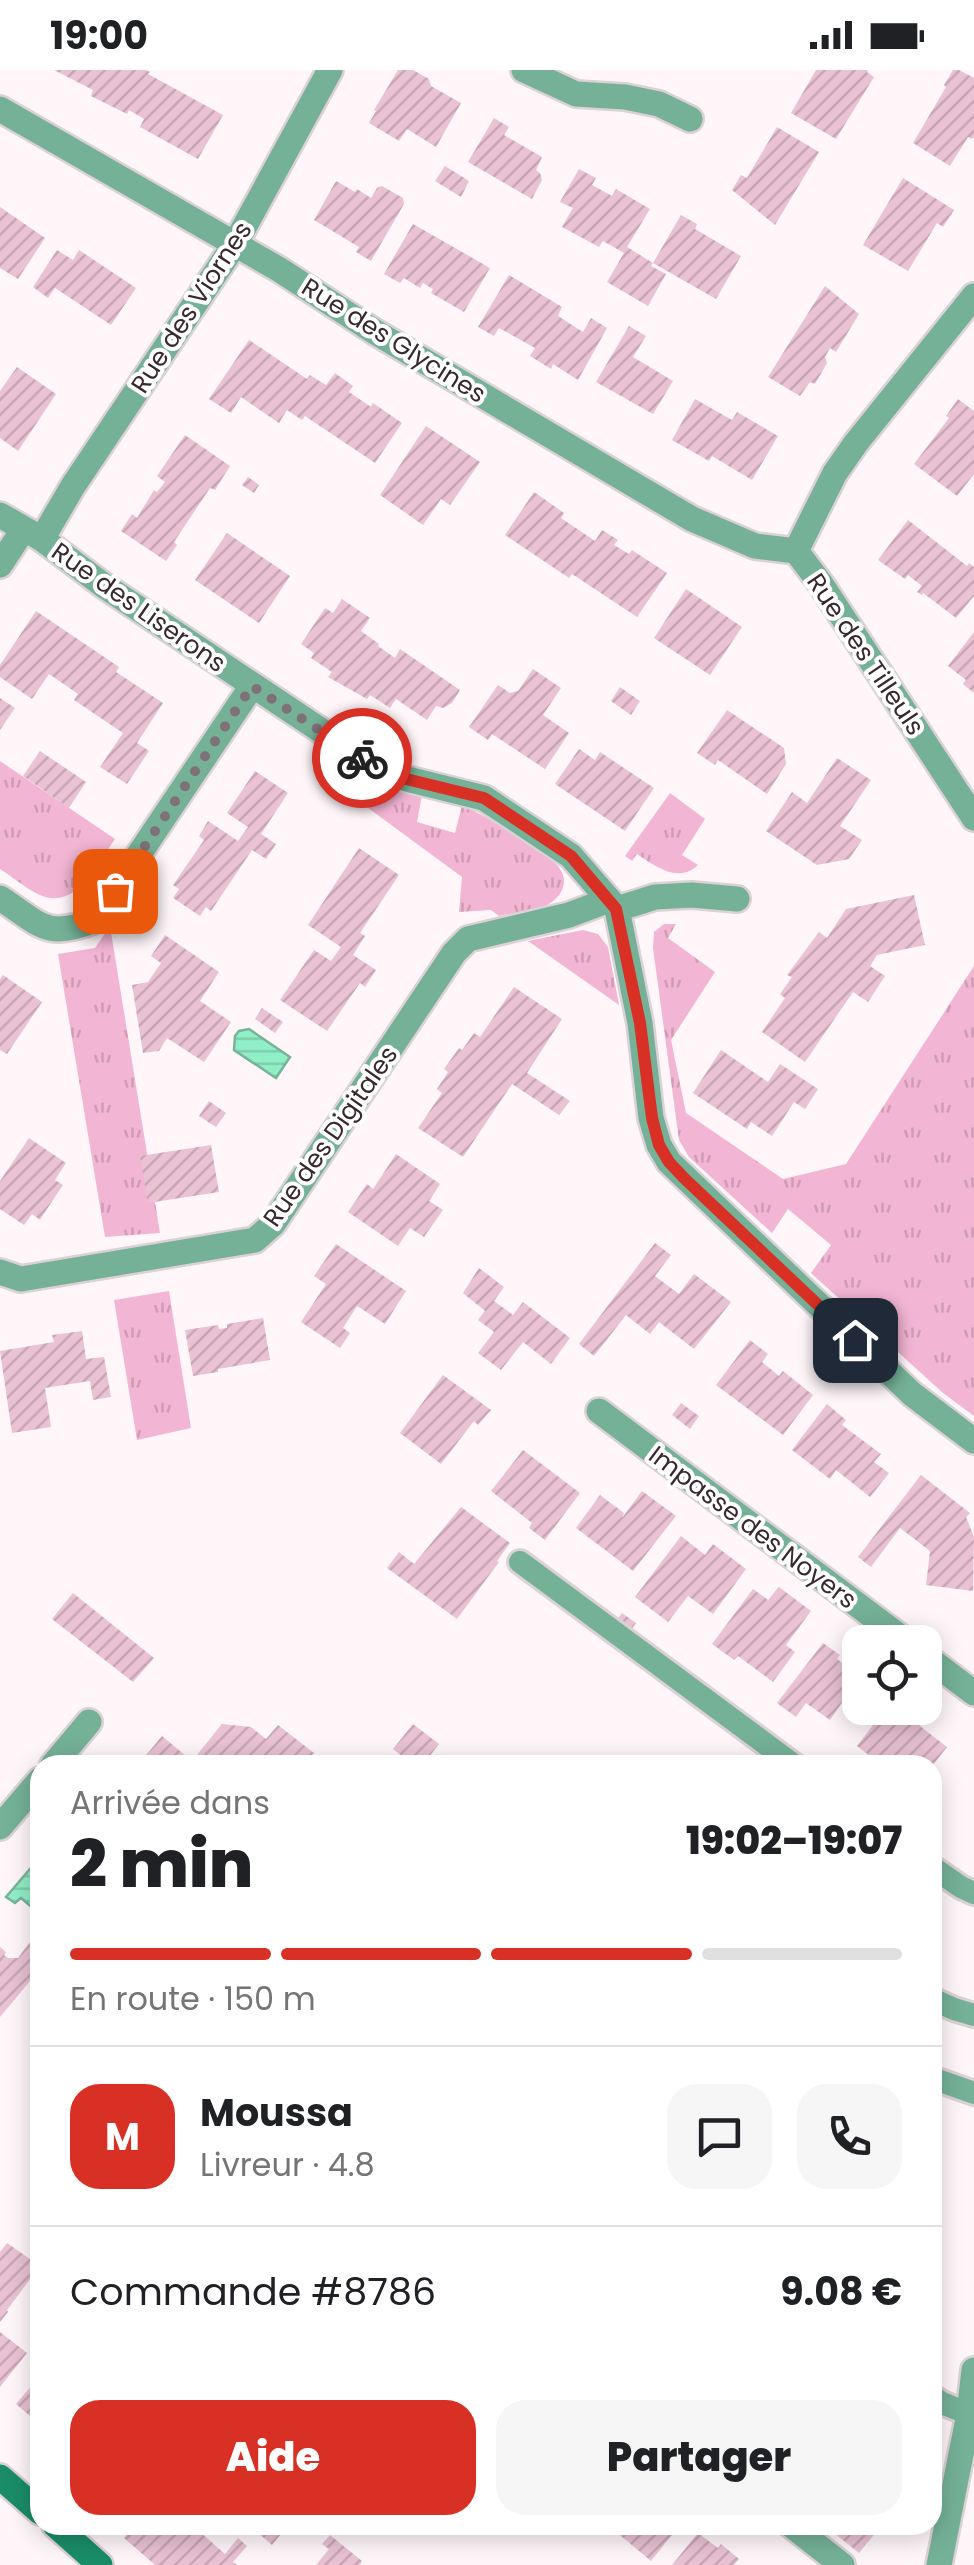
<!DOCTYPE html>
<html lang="fr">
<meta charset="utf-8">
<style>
:root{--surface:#fff;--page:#f6f6f6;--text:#202124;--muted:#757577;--line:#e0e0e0;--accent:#d93025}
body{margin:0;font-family:Poppins,sans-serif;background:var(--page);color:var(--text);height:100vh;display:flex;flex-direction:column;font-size:38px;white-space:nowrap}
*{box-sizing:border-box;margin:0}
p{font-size:32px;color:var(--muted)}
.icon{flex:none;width:55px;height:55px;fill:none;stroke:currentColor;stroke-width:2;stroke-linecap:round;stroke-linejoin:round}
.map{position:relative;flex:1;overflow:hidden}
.side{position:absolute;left:30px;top:1685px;width:912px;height:780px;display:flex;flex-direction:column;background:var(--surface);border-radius:30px;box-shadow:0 5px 25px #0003}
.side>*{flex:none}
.fabs{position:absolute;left:842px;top:1555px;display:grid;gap:20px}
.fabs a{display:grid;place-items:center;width:100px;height:100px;border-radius:20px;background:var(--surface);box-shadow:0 5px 25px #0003;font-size:50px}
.pin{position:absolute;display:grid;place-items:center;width:85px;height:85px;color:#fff;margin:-42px;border-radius:20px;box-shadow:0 5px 15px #0006}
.courier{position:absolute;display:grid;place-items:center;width:100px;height:100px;margin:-50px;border:8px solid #d93025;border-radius:50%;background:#fff;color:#222;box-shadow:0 2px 12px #0007}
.headline em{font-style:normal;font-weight:800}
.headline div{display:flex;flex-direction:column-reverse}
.headline{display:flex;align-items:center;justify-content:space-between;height:170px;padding:0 40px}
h1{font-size:65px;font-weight:800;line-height:75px}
.bar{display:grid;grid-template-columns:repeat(4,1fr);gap:15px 10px;align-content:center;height:120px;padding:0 40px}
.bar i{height:12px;border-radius:8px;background:var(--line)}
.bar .current{background:var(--accent)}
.bar p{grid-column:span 4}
.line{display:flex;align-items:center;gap:25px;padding:0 40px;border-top:2px solid var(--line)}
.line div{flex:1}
.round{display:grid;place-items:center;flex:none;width:105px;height:105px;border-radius:30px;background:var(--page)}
.button{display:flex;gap:20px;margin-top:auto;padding:20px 40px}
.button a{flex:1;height:115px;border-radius:30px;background:var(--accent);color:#fff;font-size:40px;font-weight:800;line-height:115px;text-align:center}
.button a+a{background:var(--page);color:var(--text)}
.status{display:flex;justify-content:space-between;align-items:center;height:70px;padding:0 50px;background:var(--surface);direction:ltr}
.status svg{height:28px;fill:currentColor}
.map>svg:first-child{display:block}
.grass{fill:url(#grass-tufts)}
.water{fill:url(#water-rules);stroke:#76b49a;stroke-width:2.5}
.building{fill:url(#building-hatch)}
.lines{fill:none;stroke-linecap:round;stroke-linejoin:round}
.service-casing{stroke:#dbd1d6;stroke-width:28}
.minor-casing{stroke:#dbd1d6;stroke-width:30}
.secondary-casing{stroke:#dbd1d6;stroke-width:30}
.service{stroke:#74b197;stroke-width:22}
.minor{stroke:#74b197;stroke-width:25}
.secondary{stroke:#1a8d68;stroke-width:25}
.done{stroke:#7e7177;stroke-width:10;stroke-dasharray:0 18}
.route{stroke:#d93025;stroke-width:12}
.labels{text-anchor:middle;stroke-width:8;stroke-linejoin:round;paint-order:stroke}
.street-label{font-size:25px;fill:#382930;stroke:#fff}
</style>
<div class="status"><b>19:00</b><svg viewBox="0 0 49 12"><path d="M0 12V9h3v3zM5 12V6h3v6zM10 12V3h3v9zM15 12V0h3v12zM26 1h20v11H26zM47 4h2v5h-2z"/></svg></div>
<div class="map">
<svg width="974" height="2495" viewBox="0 0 974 2495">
<defs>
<pattern id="grass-tufts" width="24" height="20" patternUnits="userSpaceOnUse" patternTransform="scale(2.5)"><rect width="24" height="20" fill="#f2b5d3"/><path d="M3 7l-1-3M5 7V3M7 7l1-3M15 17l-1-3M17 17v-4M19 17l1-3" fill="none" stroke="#d09cb5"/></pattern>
<pattern id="water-rules" width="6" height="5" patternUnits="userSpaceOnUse" patternTransform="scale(2.5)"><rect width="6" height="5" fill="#91efc7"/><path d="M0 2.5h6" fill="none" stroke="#7ecdab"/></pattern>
<pattern id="building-hatch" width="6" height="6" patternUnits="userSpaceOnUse" patternTransform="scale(2.5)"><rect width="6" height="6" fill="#e9c2d4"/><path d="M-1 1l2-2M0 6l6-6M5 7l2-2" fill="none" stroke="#c9a7b6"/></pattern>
</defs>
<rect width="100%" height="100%" fill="#fff6fa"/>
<g class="grass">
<path d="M0 691 115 769C98 793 77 841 40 825 26 819 13 807 0 799Z"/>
<path d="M364 705 380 713 422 725 417 752 455 763 462 735C482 744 549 782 560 799 568 811 563 824 552 832 538 842 515 842 499 846L491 840 459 842 462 807 360 732Z"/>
<path d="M670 723 705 749 682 785 698 795C678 814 655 796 637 784L632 791 625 786Z"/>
<polygon points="664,854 676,854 668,868 715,902 671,970 686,1043 783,1109 846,1094 974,896 974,1346 943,1323 811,1203 831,1175 788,1139 772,1163 689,1087 679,1070 653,878 654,862"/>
<polygon points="110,856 160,1163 105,1167 58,884 95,878"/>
<polygon points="583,860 598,864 608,877 619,935 528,871"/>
<polygon points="169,1221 191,1358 137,1370 114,1230"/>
</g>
<g class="water">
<polygon points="249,959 290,987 276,1008 234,980 235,966 239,961"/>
<polygon points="30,1799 40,1807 40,1844 21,1828 15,1833 6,1827"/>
</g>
<g class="building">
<polygon points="54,0 146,0 150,2 148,4 223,45 198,89 140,57 144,49 129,40 127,44 91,26 93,20"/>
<polygon points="398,0 413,0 429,9 431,16 461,33 436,77 407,59 399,71 369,53 376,41 374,40"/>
<polygon points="816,0 868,0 867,2 874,7 836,69 791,43"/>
<polygon points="953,0 959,0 974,8 974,67 972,69 968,67 950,96 913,73 946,17 944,15"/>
<polygon points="494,48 509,57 504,65 542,87 536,100 540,103 542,110 532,129 468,92"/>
<polygon points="777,57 819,82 775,155 732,120 741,105 747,108"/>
<polygon points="445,96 469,111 461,127 435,111"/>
<polygon points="579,99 596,108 592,115 612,126 616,119 650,139 627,177 653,193 651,196 666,204 648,236 607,212 624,183 603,171 599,177 562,157 573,138 560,132"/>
<polygon points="903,108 954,140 943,157 937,153 908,201 863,175"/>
<polygon points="336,111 355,122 357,119 371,128 377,118 382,116 403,128 404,134 371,191 356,182 359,177 314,150"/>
<polygon points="0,137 45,168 18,209 0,198"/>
<polygon points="681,145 697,154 695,159 741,186 716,229 653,193"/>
<polygon points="413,154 490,198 464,242 431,223 433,219 423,213 420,218 404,208 400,213 384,204"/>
<polygon points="57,180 73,190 79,180 136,218 111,255 55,218 48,228 33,217"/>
<polygon points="509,205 562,237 558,246 583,262 591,248 607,258 578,310 553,294 551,299 530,286 535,278 499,258 494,266 478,257"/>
<polygon points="825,216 859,244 836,282 830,278 825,287 827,293 815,314 810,312 800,326 768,307"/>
<polygon points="629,256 646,266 633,287 673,311 653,344 596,312"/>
<polygon points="249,270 307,309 310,305 326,315 335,303 353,316 349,322 371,337 373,333 402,353 375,393 305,346 302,350 287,340 279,353 241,327 231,343 209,329"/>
<polygon points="17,297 56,324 18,381 0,368 0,321"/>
<polygon points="695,329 732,350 737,342 778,366 752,410 712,386 709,391 672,370"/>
<polygon points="958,329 974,341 974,404 957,426 914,394 949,348 946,346"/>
<polygon points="426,356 480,392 450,435 441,429 423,455 380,425"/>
<polygon points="185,365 230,396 215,420 210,418 174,472 177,475 166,491 121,461 132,444 137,448 154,420 157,422 165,412 157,406"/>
<polygon points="248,407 259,415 254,423 242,415"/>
<polygon points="534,422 564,443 561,448 595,471 602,460 618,470 614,475 629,484 632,480 667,503 637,547 572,504 569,508 505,465"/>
<polygon points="908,450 967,496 969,493 974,497 974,526 956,548 923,523 922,525 917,522 922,516 908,505 905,509 878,490"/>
<polygon points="227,463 290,506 259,553 195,510"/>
<polygon points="686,519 742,557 710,605 654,568"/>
<polygon points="342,529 370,548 361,561 379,574 378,576 395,588 400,579 460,620 452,633 443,638 436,636 427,650 396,629 390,638 370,625 367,629 328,607 332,602 311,588 314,583 301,574 325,538 333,543"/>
<polygon points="36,541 119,597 116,602 163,633 137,673 149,681 127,714 100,697 123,663 74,630 78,624 49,604 32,629 0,607 0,595"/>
<polygon points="974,562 974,623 963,614 966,610 948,596"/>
<polygon points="533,599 561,618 543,645 569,663 545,699 492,664 488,670 469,657 498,615 510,623 518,621"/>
<polygon points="620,617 640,631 631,645 611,631"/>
<polygon points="0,628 15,638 0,660"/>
<polygon points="727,640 784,678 786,694 767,724 718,690 715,695 697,683"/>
<polygon points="579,679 595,690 600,682 654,718 625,761 555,714"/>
<polygon points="40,681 86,712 69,738 23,706"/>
<polygon points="837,688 871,710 840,756 862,770 849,789 817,795 766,761 792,722 807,733"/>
<polygon points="255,701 288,723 261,764 276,774 266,789 252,780 211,841 206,837 200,846 173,828 179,819 173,815 204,770 199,766 208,751 238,771 248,757 227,743"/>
<polygon points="359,778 399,805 360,863 365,866 353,885 376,900 365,917 360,913 327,961 280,930 314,880 331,891 341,877 308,855"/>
<polygon points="914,825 925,875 877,885 870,896 885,906 868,932 853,922 805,992 762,962 785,928 780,924 792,907 787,905 819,862 827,868 846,839"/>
<polygon points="165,865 219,902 200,931 231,952 204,992 167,968 159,981 143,983 132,915 148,912 161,893 151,886"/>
<polygon points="3,905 42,932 7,984 0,980 0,909"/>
<polygon points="514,917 562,949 527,1003 570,1031 559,1045 512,1014 463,1087 418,1058 442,1023 437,1019 448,1002 444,999 459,978 462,980 474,963 480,967"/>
<polygon points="262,938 283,952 275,963 255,949"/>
<polygon points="721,980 768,1012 780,994 818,1019 805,1039 794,1032 772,1066 751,1052 747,1059 693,1023"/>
<polygon points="209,1031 226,1043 216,1057 199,1046"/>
<polygon points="29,1068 66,1093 55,1110 63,1115 43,1145 40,1150 32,1144 24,1155 0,1139 0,1111"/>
<polygon points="211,1075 219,1122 148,1133 140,1086"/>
<polygon points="396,1084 440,1114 429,1131 443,1140 424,1167 410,1158 398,1176 348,1142 367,1114 373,1119"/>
<polygon points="655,1173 671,1185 655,1206 679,1224 694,1204 731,1232 694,1279 659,1252 650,1264 626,1245 594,1286 579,1274"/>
<polygon points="336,1174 406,1221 385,1254 357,1236 343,1258 350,1263 340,1278 301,1252 326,1214 314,1206"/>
<polygon points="479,1198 504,1217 494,1231 513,1245 523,1232 570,1268 551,1294 523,1272 501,1300 478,1283 494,1262 478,1250 485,1241 463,1223"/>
<polygon points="263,1248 270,1290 218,1299 218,1302 193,1306 185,1260 218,1255 219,1259 227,1258 227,1254"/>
<polygon points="82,1261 86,1289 104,1287 111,1327 93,1330 90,1311 45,1318 51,1357 12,1363 0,1281 54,1272 52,1265"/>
<polygon points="750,1270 768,1284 762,1292 779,1306 783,1301 813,1325 783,1365 716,1315"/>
<polygon points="443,1305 491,1340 478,1355 474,1351 441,1394 400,1363"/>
<polygon points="681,1333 699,1346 690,1359 672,1345"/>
<polygon points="827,1334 846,1350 842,1355 881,1384 874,1392 889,1403 870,1427 836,1400 830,1409 792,1380"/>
<polygon points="523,1380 580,1423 545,1470 529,1458 532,1453 491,1421"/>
<polygon points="921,1405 970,1443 966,1447 974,1467 973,1521 926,1515 930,1481 900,1458 871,1497 858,1487"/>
<polygon points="642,1421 676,1446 633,1501 576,1458 600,1425 624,1443 622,1448"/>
<polygon points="461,1437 510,1473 497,1491 499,1492 457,1549 387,1498 399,1482 414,1494"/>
<polygon points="681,1466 705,1485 713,1474 746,1499 713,1544 688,1526 668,1552 635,1527"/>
<polygon points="779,1517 811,1541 786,1575 795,1582 773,1612 738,1586 734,1590 712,1574 753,1519 768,1530"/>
<polygon points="73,1523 154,1588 133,1612 52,1549"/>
<polygon points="622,1543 636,1553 631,1560 617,1550"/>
<polygon points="823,1573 840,1585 837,1589 860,1606 860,1637 846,1627 830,1650 806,1633 796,1647 777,1633"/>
<polygon points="886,1638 902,1638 922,1653 920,1656 947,1677 933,1695 900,1695 889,1686 882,1695 857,1676"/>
<polygon points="222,1654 251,1657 266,1669 278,1655 314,1683 304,1695 138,1695 162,1666 192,1691"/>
<polygon points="413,1654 439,1674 423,1695 413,1695 393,1679"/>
<polygon points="30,1872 40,1880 40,1899 0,1947 0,1877 6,1882 4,1885 8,1888 18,1888"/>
<polygon points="7,2173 40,2196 7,2240 8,2242 0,2252 0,2182"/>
<polygon points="0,2262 27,2283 0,2317"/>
<polygon points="40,2306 40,2345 35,2341 30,2346 16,2334"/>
<polygon points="134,2455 192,2455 225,2484 238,2468 247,2476 233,2492 237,2495 155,2495 124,2468"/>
<polygon points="249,2455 283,2455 286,2458 272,2475"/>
<polygon points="608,2455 680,2455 651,2491"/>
<polygon points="824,2455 882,2455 859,2483"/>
<polygon points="698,2463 718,2478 721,2474 739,2489 734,2495 672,2495"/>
<polygon points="330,2465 362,2491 360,2495 316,2495 329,2479 322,2474"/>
</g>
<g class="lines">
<defs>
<g id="service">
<polyline points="520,1492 794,1695"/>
<polyline points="932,1797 961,1817 974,1823"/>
<polyline points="932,1929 954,1939 974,1945"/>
<polyline points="932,2008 974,2023"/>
<polyline points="932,2326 942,2333 969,2344"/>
</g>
<g id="minor">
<polyline points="524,0 576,24 625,27 659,34 690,49"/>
<polyline points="0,39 280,200 375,262 692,449 755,476 796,481"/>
<polyline points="0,445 42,469 103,515 368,692 399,707 484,728 571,786 617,839 640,953 651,1048 659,1075 669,1092 912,1324 974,1371"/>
<polyline points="42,469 73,416 235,174 330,0"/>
<polyline points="796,481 821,514 974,748"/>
<polyline points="796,481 835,403 856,373 974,226"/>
<polyline points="0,495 23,460"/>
<path d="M0 828C40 854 46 870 95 850L252 616"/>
<polyline points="617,839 655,827 692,825 737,829"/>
<polyline points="0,1202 21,1209 255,1170 273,1154 454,883 468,869 569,845 609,830"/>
<polyline points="599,1341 907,1572"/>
<polyline points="925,1586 974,1623"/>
<polyline points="53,1695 89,1652"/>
<polyline points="0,1757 40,1710"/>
<polyline points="791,2455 842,2495"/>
<polyline points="939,2495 969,2344 974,2300"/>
</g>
<g id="secondary">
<polyline points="0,2407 40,2442"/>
<polyline points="55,2455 100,2495"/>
</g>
</defs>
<use href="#service" class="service-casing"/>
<use href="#minor" class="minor-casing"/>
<use href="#secondary" class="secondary-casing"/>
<use href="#service" class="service"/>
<use href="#minor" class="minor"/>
<use href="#secondary" class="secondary"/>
</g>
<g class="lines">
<polyline class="done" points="115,821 252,616 362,688"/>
<polyline class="route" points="362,688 398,707 484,728 571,786 616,839 640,953 652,1048 659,1075 669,1092 684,1108 855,1270"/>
</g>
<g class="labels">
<g class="street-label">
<text transform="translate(191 237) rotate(-57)" y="9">Rue des Viornes</text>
<text transform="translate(394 270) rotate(32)" y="9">Rue des Glycines</text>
<text transform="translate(139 537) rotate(35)" y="9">Rue des Liserons</text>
<text transform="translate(866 584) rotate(56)" y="9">Rue des Tilleuls</text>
<text transform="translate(330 1066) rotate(-55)" y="9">Rue des Digitales</text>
<text transform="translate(753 1457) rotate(37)" y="9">Impasse des Noyers</text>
</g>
</g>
</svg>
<div class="fabs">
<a><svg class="icon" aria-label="locate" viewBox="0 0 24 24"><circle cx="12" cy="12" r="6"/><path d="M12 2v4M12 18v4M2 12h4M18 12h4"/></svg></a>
</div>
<div class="pin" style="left:115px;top:821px;background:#ea580c"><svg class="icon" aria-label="bag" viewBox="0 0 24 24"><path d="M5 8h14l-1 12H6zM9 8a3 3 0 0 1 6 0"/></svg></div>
<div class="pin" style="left:855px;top:1270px;background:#1f2937"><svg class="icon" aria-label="home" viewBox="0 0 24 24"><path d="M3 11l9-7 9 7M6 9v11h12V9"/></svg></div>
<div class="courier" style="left:362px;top:688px"><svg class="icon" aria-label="bike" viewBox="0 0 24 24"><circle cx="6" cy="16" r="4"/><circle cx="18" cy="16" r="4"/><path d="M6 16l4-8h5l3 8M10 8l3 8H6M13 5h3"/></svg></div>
<section class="side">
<div class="headline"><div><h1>2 min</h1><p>Arrivée dans</p></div><em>19:02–19:07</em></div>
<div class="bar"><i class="current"></i><i class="current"></i><i class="current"></i><i></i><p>En route · 150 m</p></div>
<div class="line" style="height:180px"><b class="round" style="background:var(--accent);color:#fff">M</b><div><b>Moussa</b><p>Livreur · 4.8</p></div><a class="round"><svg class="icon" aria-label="chat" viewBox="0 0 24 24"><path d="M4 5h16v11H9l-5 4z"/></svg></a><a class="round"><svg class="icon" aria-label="phone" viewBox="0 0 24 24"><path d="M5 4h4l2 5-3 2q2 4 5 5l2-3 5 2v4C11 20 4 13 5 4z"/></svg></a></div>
<div class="line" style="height:130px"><div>Commande #8786</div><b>9.08 €</b></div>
<div class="button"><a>Aide</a><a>Partager</a></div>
</section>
</div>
